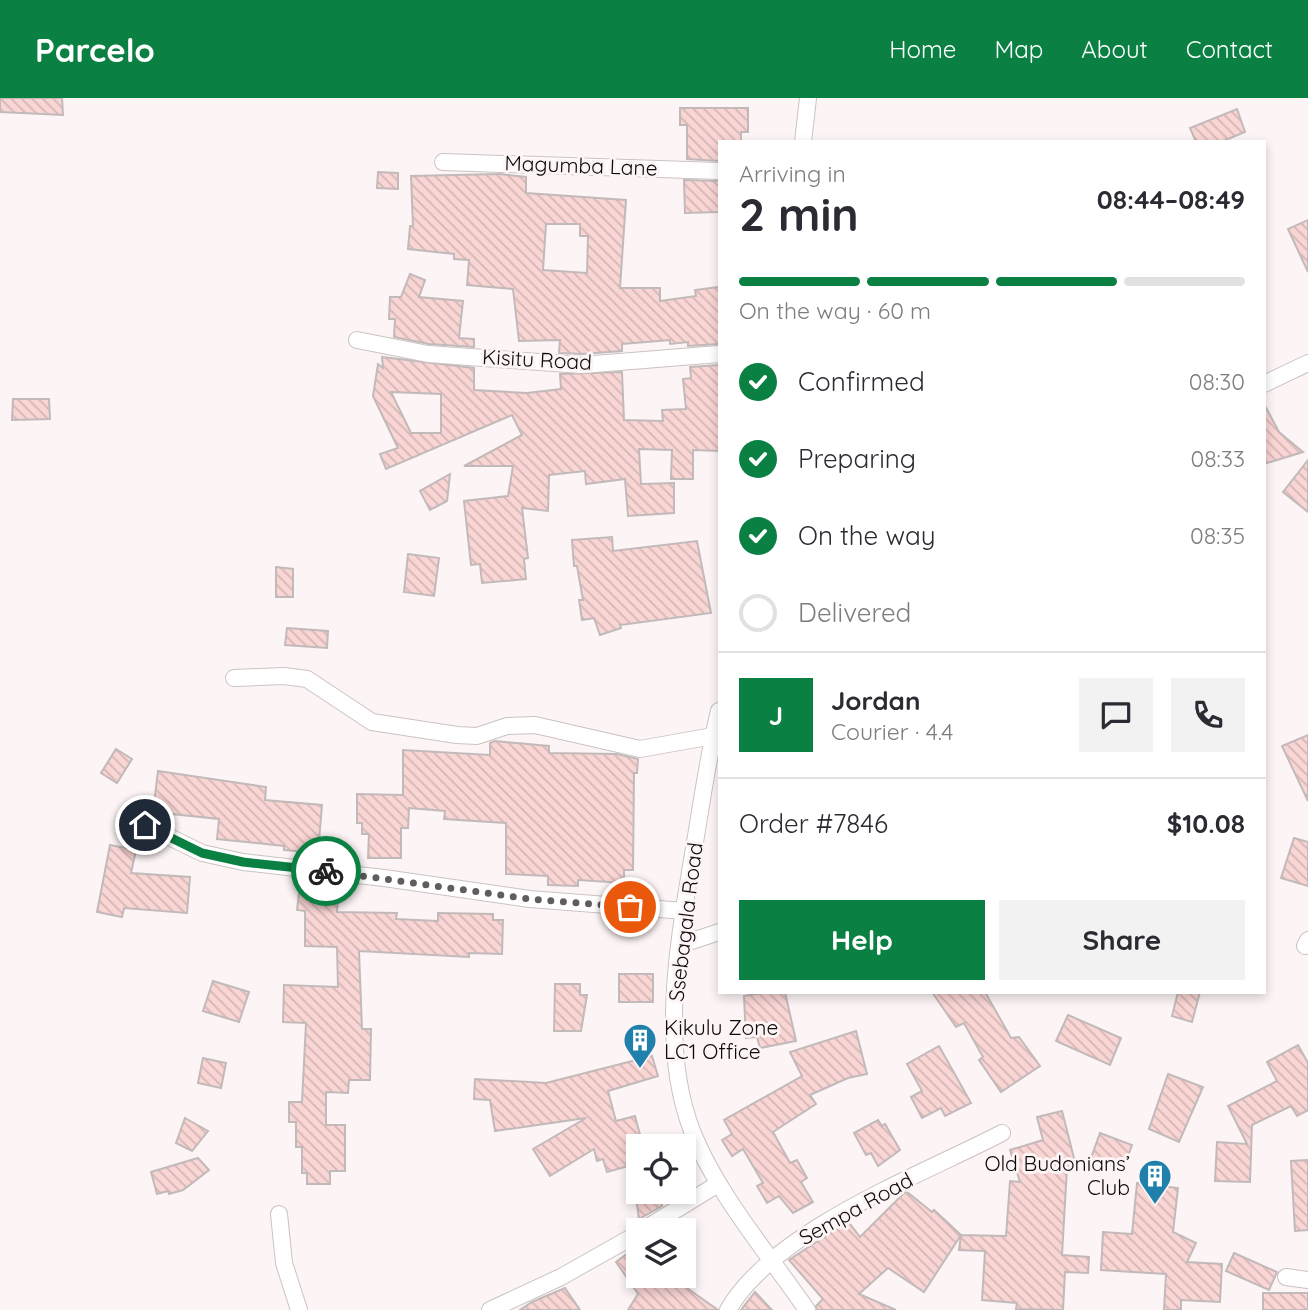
<!DOCTYPE html>
<meta charset="utf-8">
<style>
:root{--surface:#fff;--page:#f2f2f3;--text:#2b2b33;--muted:#7c7c81;--line:#e1e1e2;--accent:#0b8043}
body{margin:0;font-family:Quicksand,sans-serif;background:var(--page);color:var(--text);height:100vh;display:flex;flex-direction:column;font-size:26px;white-space:nowrap}
*{box-sizing:border-box;margin:0}
p{font-size:23px;color:var(--muted)}
.icon{flex:none;width:38px;height:38px;fill:none;stroke:currentColor;stroke-width:2;stroke-linecap:round;stroke-linejoin:round}
.map{position:relative;flex:1;overflow:hidden}
.panel{position:absolute;left:718px;top:42px;width:548px;height:854px;display:flex;flex-direction:column;background:var(--surface);border-radius:0px;box-shadow:0 4px 10px #0003}
.panel>*{flex:none}
.tools{position:absolute;left:626px;top:1036px;display:grid;gap:14px}
.tools a{display:grid;place-items:center;width:70px;height:70px;border-radius:0px;background:var(--surface);box-shadow:0 4px 10px #0003;font-size:35px}
.pin{position:absolute;display:grid;place-items:center;width:60px;height:60px;color:#fff;margin:-30px;border:4px solid #fff;border-radius:50%;box-shadow:0 2px 7px #0007}
.courier{position:absolute;display:grid;place-items:center;width:70px;height:70px;margin:-35px;border:5px solid #0b8043;border-radius:50%;background:#fff;color:#222;box-shadow:0 2px 9px #0007}
.headline em{font-style:normal;font-weight:800}
.headline div{display:flex;flex-direction:column-reverse}
.headline{display:flex;align-items:center;justify-content:space-between;height:119px;padding:0 21px}
h1{font-size:46px;font-weight:800;line-height:52px}
.bar{display:grid;grid-template-columns:repeat(4,1fr);gap:10px 7px;align-content:center;height:84px;padding:0 21px}
.bar i{height:9px;border-radius:5px;background:var(--line)}
.bar .on{background:var(--accent)}
.bar p{grid-column:span 4}
.line{display:flex;align-items:center;gap:18px;padding:0 21px;border-top:2px solid var(--line)}
.line div{flex:1}
.round{display:grid;place-items:center;flex:none;width:74px;height:74px;border-radius:0px;background:var(--page)}
ol{padding:0 21px;list-style:none}
li{display:flex;align-items:center;gap:21px;height:77px}
li p{margin-inline-start:auto}
li .icon{padding:7px;border-radius:50%;background:var(--accent);color:#fff;stroke-width:4}
li:last-child{color:var(--muted)}
li i{width:38px;height:38px;border:4px solid var(--line);border-radius:50%}
.button{display:flex;gap:14px;margin-top:auto;padding:14px 21px}
.button a{flex:1;height:80px;border-radius:0px;background:var(--accent);color:#fff;font-size:28px;font-weight:800;line-height:80px;text-align:center}
.button a+a{background:var(--page);color:var(--text)}
header{display:flex;align-items:center;gap:42px;box-sizing:border-box;height:98px;padding:0 35px;background:var(--accent);color:#fff}
header strong{font-size:33px}
nav{display:flex;gap:38px;margin-inline-start:auto;font-size:24px}
.map>svg:first-child{display:block}
.building{fill:url(#building-back-hatch);stroke:#c2baba;stroke-width:2;fill-rule:evenodd}
.lines{fill:none;stroke-linecap:round;stroke-linejoin:round}
.street-casing{stroke:#cbc3c2;stroke-width:18}
.street{stroke:#fff;stroke-width:16}
.done{stroke:#625d5d;stroke-width:7;stroke-dasharray:0 12.6}
.route{stroke:#0b8043;stroke-width:9}
.labels{text-anchor:middle;stroke-width:6;stroke-linejoin:round;paint-order:stroke}
.street-label{font-size:21px;fill:#0e0b0b;stroke:#fdf5f5}
.poi-label{font-size:21px;fill:#0e0b0b;stroke:#fdf5f5;text-anchor:start}
</style>
<header>
<strong>Parcelo</strong>
<nav><a>Home</a><a>Map</a><a>About</a><a>Contact</a></nav>
</header>
<div class="map">
<svg width="1308" height="1212" viewBox="0 0 1308 1212">
<defs>
<pattern id="building-back-hatch" width="6" height="6" patternUnits="userSpaceOnUse" patternTransform="scale(1.75)"><rect width="6" height="6" fill="#f9d5d4"/><path d="M-1 5l2 2M0 0l6 6M5-1l2 2" fill="none" stroke="#d4b6b5"/></pattern>
</defs>
<rect width="100%" height="100%" fill="#fdf5f5"/>
<g class="building">
<polygon points="0,0 62,0 63,17 0,14"/>
<polygon points="680,10 748,10 748,34 741,34 741,44 719,44 719,63 687,61 687,27 680,27"/>
<polygon points="1237,11 1245,34 1221,44 1196,44 1190,30"/>
<polygon points="378,74 398,75 398,91 377,90"/>
<path d="M500 76 526 79V95L626 102 620 190H660V203L696 198 695 192 719 189V246L688 248V244L670 246V242L622 246V253L582 256 559 255 560 242 519 243 513 191 467 187 469 162 454 161V156L408 151 410 128H413L411 78ZM546 126H580V138H588L587 175 543 172Z"/>
<polygon points="684,82 719,83 719,114 685,115"/>
<polygon points="1308,122 1308,174 1288,131"/>
<polygon points="410,176 425,182 419,199 463,203 459,240 474,241 474,249 429,246 394,239 395,221 389,221 390,199 401,199"/>
<path d="M382 259 474 270V292L527 295 561 291 560 276 622 274 624 322 663 323 662 312 686 311 683 281 691 280 690 269 719 267V353L693 352V381H671L672 352 639 351 641 386 674 385V415L628 418 625 381 586 386 585 373 549 377 548 413 522 410 528 460 524 461 526 481 482 485 480 466 471 467 464 403 508 398 513 368H464L522 337 512 317 386 371 380 356 398 350 373 298 378 266 383 270ZM391 294 441 296V335H411Z"/>
<polygon points="13,301 49,301 50,321 12,322"/>
<polygon points="1264,306 1279,334 1303,354 1264,366"/>
<polygon points="1308,362 1308,414 1283,394"/>
<polygon points="450,376 447,403 430,412 420,393"/>
<polygon points="612,439 613,453 697,443 711,515 620,527 621,530 600,537 594,520 582,522 579,502 583,502 577,468 574,468 572,442"/>
<polygon points="408,456 439,460 434,498 404,494"/>
<polygon points="276,469 293,471 293,499 276,499"/>
<polygon points="287,530 328,533 327,550 285,547"/>
<polygon points="1308,637 1308,703 1282,648"/>
<polygon points="495,643 549,648 549,655 617,656 638,661 637,675 634,675 633,772 624,772 624,785 578,782 578,788 548,787 548,778 506,776 506,725 444,721 445,713 409,710 408,730 401,730 401,760 368,760 369,736 362,736 362,725 357,725 357,696 403,697 403,652 490,657 490,645"/>
<polygon points="116,651 132,661 117,685 101,675"/>
<polygon points="158,673 266,689 265,702 322,707 318,755 284,752 284,748 217,741 219,721 153,714"/>
<polygon points="1294,740 1308,744 1308,788 1281,780"/>
<polygon points="110,747 136,752 131,775 190,779 187,815 124,810 122,819 97,814"/>
<polygon points="308,785 339,787 337,814 397,815 396,821 438,823 438,815 493,816 493,822 503,822 502,856 469,855 469,859 359,853 362,931 371,931 370,982 349,982 348,995 326,994 326,1027 345,1027 345,1073 330,1073 330,1086 307,1086 307,1075 302,1075 302,1049 296,1049 296,1024 289,1024 289,1004 302,1004 306,925 283,924 284,887 338,889 337,849 305,848 305,813 297,812 299,795 307,795"/>
<rect x="619" y="876" width="34" height="28"/>
<polygon points="213,883 249,894 239,924 203,913"/>
<polygon points="555,886 580,886 580,897 587,897 581,933 554,933"/>
<polygon points="766,894 785,894 796,943 760,950 757,939 746,940 744,898"/>
<polygon points="932,894 985,894 1011,940 1019,939 1040,968 1001,994 979,962 983,959 964,925 956,929"/>
<polygon points="1178,894 1200,894 1192,924 1172,918"/>
<polygon points="1068,917 1121,940 1110,967 1056,943"/>
<polygon points="856,933 867,976 848,980 810,997 816,1006 773,1034 790,1065 797,1062 807,1080 801,1084 813,1104 793,1115 779,1098 767,1105 757,1088 763,1085 743,1051 732,1058 722,1042 732,1036 724,1022 802,978 790,954"/>
<polygon points="1298,947 1308,965 1308,1012 1297,1018 1291,1008 1252,1027 1250,1084 1215,1083 1217,1044 1247,1046 1228,1008 1277,983 1267,964"/>
<polygon points="939,948 971,1005 945,1018 941,1010 922,1020 911,999 922,993 907,966"/>
<polygon points="652,958 658,978 608,993 616,1023 635,1018 643,1048 639,1048 639,1065 607,1074 603,1061 597,1063 594,1051 550,1078 533,1051 586,1020 495,1033 490,1002 474,1001 475,981 546,985"/>
<polygon points="203,960 226,965 221,990 198,985"/>
<polygon points="1168,976 1203,989 1179,1044 1149,1031"/>
<polygon points="1062,1013 1076,1068 1067,1070 1062,1157 1089,1159 1088,1175 1065,1174 1063,1212 1016,1211 1017,1205 982,1202 985,1153 959,1152 961,1137 924,1194 888,1170 859,1196 896,1212 817,1212 816,1208 823,1201 789,1162 844,1126 846,1129 850,1126 860,1139 906,1093 932,1114 934,1112 961,1137 1006,1138 1010,1083 1020,1084 1010,1052 1043,1042 1037,1019"/>
<polygon points="185,1020 208,1033 192,1053 176,1045"/>
<polygon points="878,1022 882,1028 885,1026 900,1052 878,1068 871,1055 866,1057 854,1035"/>
<polygon points="1100,1035 1132,1047 1123,1072 1091,1060"/>
<polygon points="198,1060 209,1072 183,1092 169,1096 168,1093 157,1096 151,1074"/>
<polygon points="1308,1062 1308,1132 1295,1133 1291,1063"/>
<polygon points="1137,1085 1178,1090 1173,1134 1196,1145 1187,1164 1222,1166 1220,1204 1181,1202 1181,1212 1164,1212 1166,1176 1101,1172 1103,1134 1132,1136"/>
<polygon points="661,1097 662,1108 639,1121 636,1100"/>
<polygon points="639,1147 639,1178 670,1178 718,1212 628,1212 638,1196 616,1164"/>
<polygon points="1234,1155 1277,1174 1269,1192 1226,1173"/>
<polygon points="565,1190 580,1212 520,1212 532,1204"/>
<polygon points="755,1194 772,1212 741,1212"/>
<rect x="1263" y="1195" width="45" height="17"/>
</g>
<g class="lines">
<defs>
<g id="street">
<polyline points="803,44 808,0"/>
<polyline points="443,64 719,73"/>
<polyline points="357,242 428,256 582,267 719,256"/>
<polyline points="1264,286 1308,265"/>
<polyline points="234,580 284,578 307,581 372,624 457,637 477,638 507,628 535,627 640,651 713,638"/>
<path d="M719 613C709 654 703 696 696 738 681 831 657 942 692 1033 718 1098 768 1155 807 1212"/>
<polyline points="145,727 202,755 243,764 384,780 530,801 684,813"/>
<polyline points="680,847 719,834"/>
<polyline points="1305,848 1308,842"/>
<polyline points="279,1116 284,1165 299,1212"/>
<polyline points="643,1132 718,1086"/>
<polyline points="1286,1179 1308,1182"/>
<polyline points="490,1212 561,1179 639,1135"/>
<path d="M728 1212C774 1132 921 1077 1002 1035"/>
</g>
</defs>
<use href="#street" class="street-casing"/>
<use href="#street" class="street"/>
</g>
<g class="lines">
<polyline class="done" points="326,773 530,801 630,809"/>
<polyline class="route" points="145,727 202,755 243,764 326,773"/>
</g>
<defs>
<symbol id="building-pin" viewBox="-11 -11 22 30"><path d="M0 17L-7.5 6A9.5 9.5 0 1 1 7.5 6Z" fill="#1e80ab" stroke="#fdf5f5"/><path d="M-4-6H4V6H1V3H-1V6H-4ZM-2.5-4.3h1.7v1.8h-1.7ZM.8-4.3h1.7v1.8H.8ZM-2.5-1h1.7V.8h-1.7ZM.8-1h1.7V.8H.8Z" fill="#fff"/></symbol>
</defs>
<g fill-rule="evenodd">
<use href="#building-pin" x="621" y="923" width="38" height="52"/>
<use href="#building-pin" x="1136" y="1059" width="38" height="52"/>
</g>
<g class="labels">
<g class="street-label">
<text transform="translate(581 68) rotate(2)" y="7">Magumba Lane</text>
<text transform="translate(537 262) rotate(3)" y="7">Kisitu Road</text>
<text transform="translate(686 824) rotate(-83)" y="7">Ssebagala Road</text>
<text transform="translate(856 1111) rotate(-29)" y="7">Sempa Road</text>
</g>
<g class="poi-label">
<text x="664" y="937">Kikulu Zone<tspan x="664" dy="24">LC1 Office</tspan></text>
<text x="1130" y="1073" text-anchor="end">Old Budonians’<tspan x="1130" dy="24">Club</tspan></text>
</g>
</g>
</svg>
<div class="tools">
<a><svg class="icon" aria-label="locate" viewBox="0 0 24 24"><circle cx="12" cy="12" r="6"/><path d="M12 2v4M12 18v4M2 12h4M18 12h4"/></svg></a>
<a><svg class="icon" aria-label="layers" viewBox="0 0 24 24"><path d="M12 4l9 5-9 5-9-5zM3 14l9 5 9-5"/></svg></a>
</div>
<div class="pin" style="left:630px;top:809px;background:#ea580c"><svg class="icon" aria-label="bag" viewBox="0 0 24 24"><path d="M5 8h14l-1 12H6zM9 8a3 3 0 0 1 6 0"/></svg></div>
<div class="pin" style="left:145px;top:727px;background:#1f2937"><svg class="icon" aria-label="home" viewBox="0 0 24 24"><path d="M3 11l9-7 9 7M6 9v11h12V9"/></svg></div>
<div class="courier" style="left:326px;top:773px"><svg class="icon" aria-label="bike" viewBox="0 0 24 24"><circle cx="6" cy="16" r="4"/><circle cx="18" cy="16" r="4"/><path d="M6 16l4-8h5l3 8M10 8l3 8H6M13 5h3"/></svg></div>
<section class="panel">
<div class="headline"><div><h1>2 min</h1><p>Arriving in</p></div><em>08:44–08:49</em></div>
<div class="bar"><i class="on"></i><i class="on"></i><i class="on"></i><i></i><p>On the way · 60 m</p></div>
<ol>
<li><svg class="icon" aria-label="check" viewBox="0 0 24 24"><path d="M5 12l5 5 9-10"/></svg>Confirmed<p>08:30</p></li>
<li><svg class="icon" aria-label="check" viewBox="0 0 24 24"><path d="M5 12l5 5 9-10"/></svg>Preparing<p>08:33</p></li>
<li><svg class="icon" aria-label="check" viewBox="0 0 24 24"><path d="M5 12l5 5 9-10"/></svg>On the way<p>08:35</p></li>
<li><i></i>Delivered</li>
</ol>
<div class="line" style="height:126px"><b class="round" style="background:var(--accent);color:#fff">J</b><div><b>Jordan</b><p>Courier · 4.4</p></div><a class="round"><svg class="icon" aria-label="chat" viewBox="0 0 24 24"><path d="M4 5h16v11H9l-5 4z"/></svg></a><a class="round"><svg class="icon" aria-label="phone" viewBox="0 0 24 24"><path d="M5 4h4l2 5-3 2q2 4 5 5l2-3 5 2v4C11 20 4 13 5 4z"/></svg></a></div>
<div class="line" style="height:91px"><div>Order #7846</div><b>$10.08</b></div>
<div class="button"><a>Help</a><a>Share</a></div>
</section>
</div>
